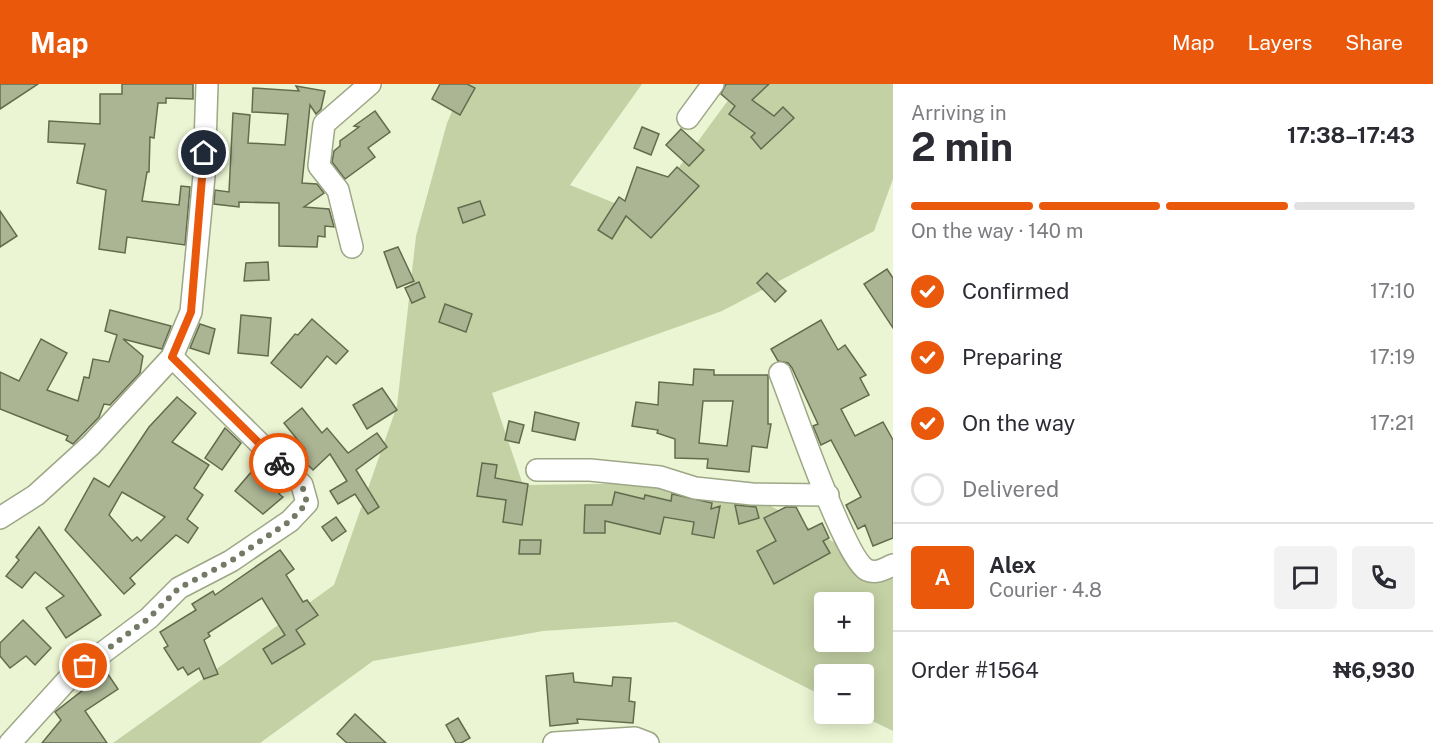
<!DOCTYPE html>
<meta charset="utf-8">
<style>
:root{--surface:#fff;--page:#f2f2f3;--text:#2b2b33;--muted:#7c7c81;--line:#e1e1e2;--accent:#ea580c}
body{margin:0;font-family:"Public Sans",sans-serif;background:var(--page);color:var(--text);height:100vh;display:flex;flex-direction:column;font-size:22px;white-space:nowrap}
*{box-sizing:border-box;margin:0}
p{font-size:20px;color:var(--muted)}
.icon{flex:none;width:33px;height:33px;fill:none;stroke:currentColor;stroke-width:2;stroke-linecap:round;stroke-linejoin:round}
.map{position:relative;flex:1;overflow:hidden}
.drawer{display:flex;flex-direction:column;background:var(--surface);width:540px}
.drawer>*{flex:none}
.tools{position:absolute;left:814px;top:508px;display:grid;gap:12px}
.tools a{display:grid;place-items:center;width:60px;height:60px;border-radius:6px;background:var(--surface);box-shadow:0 3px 15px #0003;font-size:30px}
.pin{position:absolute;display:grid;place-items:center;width:51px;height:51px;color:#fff;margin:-26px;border:3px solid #fff;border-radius:50%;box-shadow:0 2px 6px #0007}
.courier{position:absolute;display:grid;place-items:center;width:60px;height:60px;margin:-30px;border:4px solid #ea580c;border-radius:50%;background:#fff;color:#222;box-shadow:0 2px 8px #0007}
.summary em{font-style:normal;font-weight:700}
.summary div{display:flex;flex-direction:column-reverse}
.summary{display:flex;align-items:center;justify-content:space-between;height:102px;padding:0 18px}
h1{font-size:39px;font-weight:700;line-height:45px}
.bar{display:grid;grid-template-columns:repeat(4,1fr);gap:9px 6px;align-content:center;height:72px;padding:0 18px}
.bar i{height:8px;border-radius:4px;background:var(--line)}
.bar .on{background:var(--accent)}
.bar p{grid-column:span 4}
.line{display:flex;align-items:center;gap:15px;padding:0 18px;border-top:2px solid var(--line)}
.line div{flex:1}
.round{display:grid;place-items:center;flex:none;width:63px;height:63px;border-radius:6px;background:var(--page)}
ol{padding:0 18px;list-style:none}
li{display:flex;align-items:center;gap:18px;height:66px}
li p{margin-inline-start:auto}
li .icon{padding:6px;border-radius:50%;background:var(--accent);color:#fff;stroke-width:4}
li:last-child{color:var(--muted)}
li i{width:33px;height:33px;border:3px solid var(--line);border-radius:50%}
header{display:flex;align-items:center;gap:36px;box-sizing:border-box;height:84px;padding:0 30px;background:var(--accent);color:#fff}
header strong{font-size:28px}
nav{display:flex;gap:33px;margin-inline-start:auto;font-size:21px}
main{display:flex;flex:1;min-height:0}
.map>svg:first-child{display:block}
.green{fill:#c4d1a4;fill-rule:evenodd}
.building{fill:#abb594;stroke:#636b4d;stroke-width:1.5;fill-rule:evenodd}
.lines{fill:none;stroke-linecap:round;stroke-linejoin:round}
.minor-casing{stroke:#9da787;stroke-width:24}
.minor{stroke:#fff;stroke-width:21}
.done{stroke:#737a65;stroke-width:6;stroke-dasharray:0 10.8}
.route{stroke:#ea580c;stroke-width:8}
</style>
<header>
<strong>Map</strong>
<nav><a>Map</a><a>Layers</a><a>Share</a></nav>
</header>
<main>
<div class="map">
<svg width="893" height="659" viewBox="0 0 893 659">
<rect width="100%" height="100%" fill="#ebf5d3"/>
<path class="green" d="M464 0H642L570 101 644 131 740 0H893V95L874 147 722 227 492 309 523 401 729 398 893 492V647L858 630H864V591H825V613L676 538 543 547 373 577 260 659H113L334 501 397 322 416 152 447 39ZM825 519H864V558H825Z"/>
<g class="building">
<polygon points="0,0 38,0 0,25"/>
<polygon points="122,0 193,0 193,15 166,14 166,19 158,19 154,54 150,53 149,88 147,88 142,117 179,121 181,102 190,103 185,161 127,153 125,169 99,165 106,106 77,99 85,60 48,58 49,37 100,40 100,10 122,10"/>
<polygon points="440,0 467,0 475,4 460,31 432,15"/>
<polygon points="726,0 769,0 752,16 774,32 783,23 794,34 761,65 751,53 755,49 729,30 735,22 721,10"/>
<polygon points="296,2 325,7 321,25 316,30 310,21 302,99 317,100 324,109 304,123 329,125 334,143 325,142 325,153 318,152 317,163 279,162 279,119 239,118 239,123 214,120 215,106 229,108 233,29 250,31 248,59 285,61 288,30 252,28 253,4 299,7"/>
<polygon points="375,27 390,48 368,64 375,73 345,95 332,78 334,67 340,62 340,57 359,43 354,42"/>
<polygon points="642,43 659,50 651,71 634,64"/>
<polygon points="681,45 704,66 689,82 666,61"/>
<polygon points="637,83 668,93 677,83 699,102 651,154 626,132 612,155 598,146 619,113 625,117"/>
<polygon points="480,117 485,131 463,139 458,124"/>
<polygon points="0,127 17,152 0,163"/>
<polygon points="398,163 414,197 397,204 384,168"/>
<polygon points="268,178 269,196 244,197 246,179"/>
<polygon points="887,185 893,194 893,244 864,200"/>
<polygon points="767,189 786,207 775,218 757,199"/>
<polygon points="419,198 425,213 412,219 405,204"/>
<polygon points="445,220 472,230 466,248 439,238"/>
<polygon points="110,226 171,242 162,265 123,255 143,272 140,289 110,321 104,320 99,333 73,360 66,356 68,352 0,325 0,288 19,297 41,255 67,269 47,306 78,317 84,293 89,294 93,275 109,278 117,251 105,247"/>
<polygon points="241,231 271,234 268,272 238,269"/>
<polygon points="312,235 348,267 336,280 327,272 301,304 271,279 295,250 298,251"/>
<polygon points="821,236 838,266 845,261 866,291 860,294 869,311 841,325 855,352 883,338 893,356 893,454 873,462 865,441 858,445 846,421 861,413 831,356 821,361 813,342 818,340 792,284 788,279 778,277 771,265"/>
<polygon points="200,240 215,245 209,270 190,264"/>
<path d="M694 285 714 286V291H768V340H771L767 364 752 362 749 388 707 384 708 375 675 374V355L657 349 658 346 632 342 636 318 658 321 659 298 693 301ZM703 317H733L727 362 699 359Z"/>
<polygon points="382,304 397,326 367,345 353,321"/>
<path d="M177 313 196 329 172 358 209 381 194 404 203 411 187 435 198 444 188 459 176 451 130 494 135 500 124 510 65 446 94 394 109 403 149 343ZM122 408 165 433 141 457 137 453 132 457 109 431Z"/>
<polygon points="302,324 322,349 327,344 348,369 377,349 387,363 356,386 379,423 368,430 355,410 338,420 330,407 347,397 330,370 313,386 298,371 305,365 284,339"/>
<polygon points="535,328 579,339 575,356 532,347"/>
<polygon points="509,337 524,341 519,359 505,356"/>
<polygon points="225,344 241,359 222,386 205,374"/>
<polygon points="259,379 285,403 279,410 283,413 263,430 235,407"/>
<polygon points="482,379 497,381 495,394 528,400 522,441 503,438 506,416 477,412"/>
<polygon points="615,408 644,415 645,411 671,417 672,410 712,419 711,425 720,422 714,454 692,450 694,438 664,433 660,450 605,437 605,449 584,449 585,421 612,421"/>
<polygon points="735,421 756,423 759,434 739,440"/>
<polygon points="786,423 796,423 808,446 822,439 829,454 823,457 830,469 774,500 757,467 776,457 764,434"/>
<polygon points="336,433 346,447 332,457 322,443"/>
<polygon points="39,443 101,531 66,554 46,524 64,512 35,488 22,504 6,492 19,476 16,473"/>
<polygon points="520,456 541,456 540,470 519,470"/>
<polygon points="280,466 294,485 286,491 303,518 307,516 318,531 296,546 305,560 272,580 263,565 285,551 262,514 208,549 210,552 204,556 218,590 204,595 199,584 188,591 183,583 178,586 164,564 168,562 160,548 196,526 192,520 213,507 215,511"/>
<polygon points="23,536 51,564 35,581 26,572 10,584 0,572 0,559"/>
<polygon points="105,586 118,605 85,627 107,659 42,659 61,636 55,628 83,606 80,602 83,600"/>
<polygon points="573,589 574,598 612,602 613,593 631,594 629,617 635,618 633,639 577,635 578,639 550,642 546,592"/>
<polygon points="355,630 386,659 347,659 337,650"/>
<polygon points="458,634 470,654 461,659 456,659 446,641"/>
</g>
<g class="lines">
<defs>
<g id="minor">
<polyline points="688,34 713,0"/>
<polyline points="352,163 338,106 319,82 324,40 370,0"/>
<path d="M780 289C793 321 844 474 867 486 877 490 884 485 893 481"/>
<polyline points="537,386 590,386 660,393 695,404 752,410 828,411"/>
<polyline points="0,434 36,411 91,361 172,273 191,228 204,92 207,0"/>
<polyline points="10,659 69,594 149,534 179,504 231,477 290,437 307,419 302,401 172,273"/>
<polyline points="554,659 635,654 648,659"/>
</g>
</defs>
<use href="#minor" class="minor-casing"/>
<use href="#minor" class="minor"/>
</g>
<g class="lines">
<polyline class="done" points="85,582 149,534 179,504 231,477 290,437 307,419 302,401 279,379"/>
<polyline class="route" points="204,69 191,228 172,273 279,379"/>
</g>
</svg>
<div class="tools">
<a>+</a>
<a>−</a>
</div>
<div class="pin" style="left:85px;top:582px;background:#ea580c"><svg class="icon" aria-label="bag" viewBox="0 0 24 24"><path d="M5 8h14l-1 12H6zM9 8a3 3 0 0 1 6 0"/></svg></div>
<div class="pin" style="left:204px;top:69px;background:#1f2937"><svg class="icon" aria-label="home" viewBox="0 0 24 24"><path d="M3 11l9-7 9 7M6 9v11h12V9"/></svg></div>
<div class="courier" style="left:279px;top:379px"><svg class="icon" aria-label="bike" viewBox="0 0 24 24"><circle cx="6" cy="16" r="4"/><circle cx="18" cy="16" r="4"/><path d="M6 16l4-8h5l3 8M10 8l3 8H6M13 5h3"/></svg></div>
</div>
<section class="drawer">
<div class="summary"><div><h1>2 min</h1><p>Arriving in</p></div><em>17:38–17:43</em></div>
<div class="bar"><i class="on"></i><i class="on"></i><i class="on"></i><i></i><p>On the way · 140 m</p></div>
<ol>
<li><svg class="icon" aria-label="check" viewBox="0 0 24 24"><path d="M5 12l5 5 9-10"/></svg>Confirmed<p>17:10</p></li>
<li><svg class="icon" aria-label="check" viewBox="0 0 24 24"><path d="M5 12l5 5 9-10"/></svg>Preparing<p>17:19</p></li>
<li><svg class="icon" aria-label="check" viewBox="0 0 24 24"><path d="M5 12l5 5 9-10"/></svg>On the way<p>17:21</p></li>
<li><i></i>Delivered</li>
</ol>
<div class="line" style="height:108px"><b class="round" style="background:var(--accent);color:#fff">A</b><div><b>Alex</b><p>Courier · 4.8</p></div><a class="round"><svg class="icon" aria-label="chat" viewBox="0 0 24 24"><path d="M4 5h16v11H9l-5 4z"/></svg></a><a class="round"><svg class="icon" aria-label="phone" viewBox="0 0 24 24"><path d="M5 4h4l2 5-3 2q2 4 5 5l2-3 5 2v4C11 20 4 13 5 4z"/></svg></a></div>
<div class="line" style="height:78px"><div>Order #1564</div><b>₦6,930</b></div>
</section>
</main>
